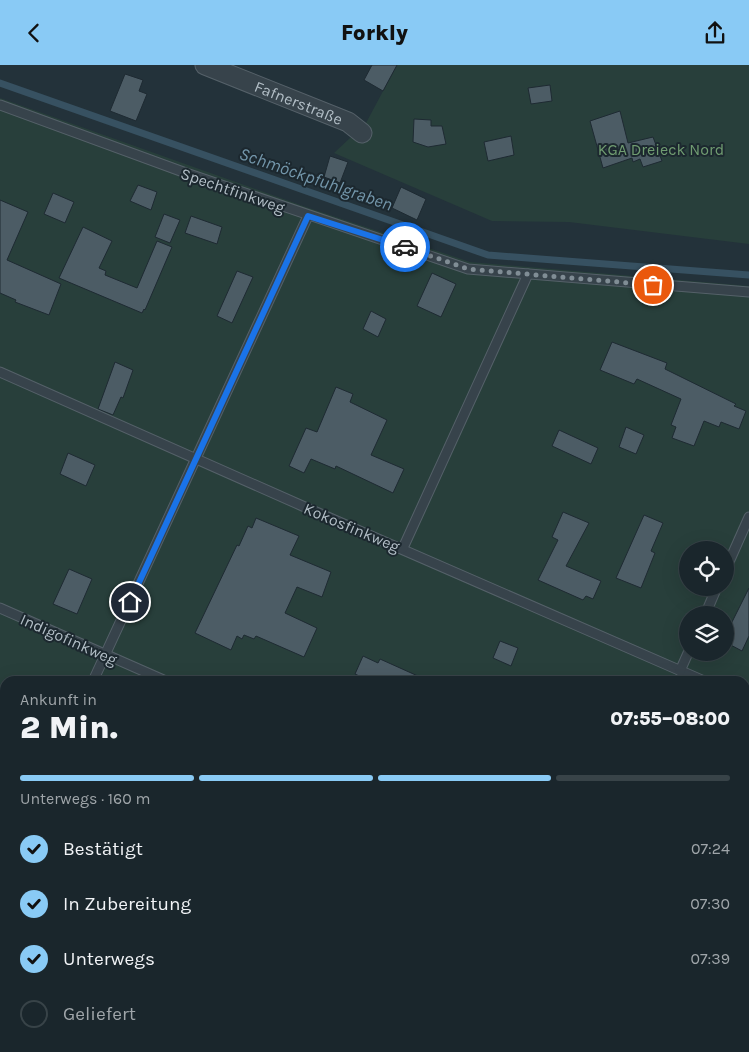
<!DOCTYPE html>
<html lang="de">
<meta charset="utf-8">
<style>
:root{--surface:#1a262c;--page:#273238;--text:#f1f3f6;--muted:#9fa5a9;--line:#384348;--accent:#89caf5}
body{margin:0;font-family:Karla,sans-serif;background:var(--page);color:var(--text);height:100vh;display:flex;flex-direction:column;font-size:19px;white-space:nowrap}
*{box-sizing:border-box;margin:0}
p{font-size:16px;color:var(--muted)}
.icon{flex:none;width:28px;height:28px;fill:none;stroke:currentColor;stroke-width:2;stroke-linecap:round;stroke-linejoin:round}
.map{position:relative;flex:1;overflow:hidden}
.sheet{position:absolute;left:0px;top:611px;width:750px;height:376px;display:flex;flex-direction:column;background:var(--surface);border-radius:15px 15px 0 0;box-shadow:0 5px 20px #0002,0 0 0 1px var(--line)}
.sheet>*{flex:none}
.tools{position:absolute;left:679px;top:476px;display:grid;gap:10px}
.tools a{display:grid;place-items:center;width:55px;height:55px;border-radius:50%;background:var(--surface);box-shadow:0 5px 20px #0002,0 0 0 1px var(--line);font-size:25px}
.pin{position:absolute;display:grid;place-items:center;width:42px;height:42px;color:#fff;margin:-21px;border:2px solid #fff;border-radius:50%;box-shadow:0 1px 5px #0007}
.courier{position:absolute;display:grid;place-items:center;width:50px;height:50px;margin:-25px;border:4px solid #1a73e8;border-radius:50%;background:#fff;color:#222;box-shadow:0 1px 6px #0007}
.summary em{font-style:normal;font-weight:800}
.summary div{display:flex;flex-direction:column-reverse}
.summary{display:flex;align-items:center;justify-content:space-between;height:85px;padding:0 20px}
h1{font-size:32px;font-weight:800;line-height:38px}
.bar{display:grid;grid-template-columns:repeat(4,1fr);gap:8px 5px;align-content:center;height:60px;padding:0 20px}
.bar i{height:6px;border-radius:4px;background:var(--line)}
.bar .active{background:var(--accent)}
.bar p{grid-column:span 4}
ol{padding:0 20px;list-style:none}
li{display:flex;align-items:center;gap:15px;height:55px}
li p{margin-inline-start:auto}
li .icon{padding:5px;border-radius:50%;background:var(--accent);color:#111;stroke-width:4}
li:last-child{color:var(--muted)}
li i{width:28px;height:28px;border:2px solid var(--line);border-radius:50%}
header{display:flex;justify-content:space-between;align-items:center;height:65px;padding:0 20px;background:var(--accent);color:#111;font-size:22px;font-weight:800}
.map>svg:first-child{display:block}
.green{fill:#283f3b;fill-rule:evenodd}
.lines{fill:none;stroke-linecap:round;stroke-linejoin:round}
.stream{stroke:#375161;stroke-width:7}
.building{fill:#4c5c65;stroke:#1e2a32}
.lane-casing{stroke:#556169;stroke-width:11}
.street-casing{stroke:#556169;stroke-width:21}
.lane{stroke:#37434b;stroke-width:9}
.street{stroke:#37434b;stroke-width:19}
.done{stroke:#808d95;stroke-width:5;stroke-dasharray:0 9}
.route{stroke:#1a73e8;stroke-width:6}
.labels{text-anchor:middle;stroke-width:4;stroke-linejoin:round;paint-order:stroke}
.street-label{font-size:16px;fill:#b2bec6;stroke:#1c282f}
.park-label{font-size:16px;fill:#709c71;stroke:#1c282f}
.water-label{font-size:18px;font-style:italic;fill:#7396aa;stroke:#1c282f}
</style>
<header><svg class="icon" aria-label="back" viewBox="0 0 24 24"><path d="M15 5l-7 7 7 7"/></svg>Forkly<svg class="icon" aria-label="share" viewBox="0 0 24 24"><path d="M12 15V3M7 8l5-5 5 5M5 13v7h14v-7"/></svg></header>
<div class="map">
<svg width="749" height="987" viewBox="0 0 749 987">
<rect width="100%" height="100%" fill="#23323a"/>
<g class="green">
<polygon points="397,0 749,0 749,179 569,157 492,156 334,88 366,58"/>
<path d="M0 33 306 142 470 197 749 221V987H0ZM688 485H725V522H688ZM688 550H725V588H688ZM5 616H745V982H5Z"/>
</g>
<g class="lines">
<g class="stream">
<polyline points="0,18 488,190 749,210"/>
<polyline points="385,982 395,987"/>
</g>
</g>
<g class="building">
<polygon points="372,0 397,0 383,26 364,15"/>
<polygon points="125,9 143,15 139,26 147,29 136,56 110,46"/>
<polygon points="550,20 552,36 531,39 528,23"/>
<polygon points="620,46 628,78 653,72 662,96 643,102 640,94 633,97 632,93 603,103 590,56"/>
<polygon points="414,54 431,55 431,61 442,61 446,79 428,82 413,77"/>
<polygon points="511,71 514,90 488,96 484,77"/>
<polygon points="330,91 348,97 340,118 324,112"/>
<polygon points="138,120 157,127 151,145 130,136"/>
<polygon points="401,122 426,134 417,155 392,143"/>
<polygon points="53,128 74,137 65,158 44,149"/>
<polygon points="0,135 28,147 7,195 61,219 49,250 15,237 16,235 0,228"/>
<polygon points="164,149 180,155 170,178 155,172"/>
<polygon points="191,151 222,162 217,179 185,168"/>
<polygon points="83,162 112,176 99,203 106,206 105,210 137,223 157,176 172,182 145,245 144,244 142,248 59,213"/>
<polygon points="237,206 253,212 232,258 217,251"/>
<polygon points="432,208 456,219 441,252 417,241"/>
<polygon points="371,246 386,254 378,272 363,264"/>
<polygon points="612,277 667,298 665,304 736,339 734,341 746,346 739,364 721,357 719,362 704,356 694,381 672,373 676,362 671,360 681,334 637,314 634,319 600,305"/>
<polygon points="115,297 133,305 123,333 121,332 113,350 98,344"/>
<polygon points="336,322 353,329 350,337 387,355 371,390 404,404 393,428 336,401 335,404 311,394 304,408 289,401 306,363 317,367"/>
<polygon points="626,362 644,370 636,389 619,382"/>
<polygon points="559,365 598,383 591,399 552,381"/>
<polygon points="68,388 95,400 86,421 60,409"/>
<polygon points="563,447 589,458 566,501 601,516 593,534 586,531 583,535 538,515 558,475 552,472"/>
<polygon points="644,450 663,458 651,486 655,488 641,523 616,513"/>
<polygon points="256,453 299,471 290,490 331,507 322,532 297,522 285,548 317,563 304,592 256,571 254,574 244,570 242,574 237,571 231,585 195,568 237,480 239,481 248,461 252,463"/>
<polygon points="69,504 92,514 77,549 53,539"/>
<polygon points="749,523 749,571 742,586 725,577 725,571"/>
<polygon points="500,576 518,583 511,601 493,593"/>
<polygon points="363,591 378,598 380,594 429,616 370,616 355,609"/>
</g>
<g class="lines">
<defs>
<g id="lane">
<polyline points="0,40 186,108 468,204 749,227"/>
<path d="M0 307C234 411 469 515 704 616"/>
<polyline points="403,483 528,209"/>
<polyline points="725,506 749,452"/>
<polyline points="0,543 166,616"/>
<polyline points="705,550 717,522"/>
<polyline points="680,606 688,588"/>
<polyline points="93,616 308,151"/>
<polyline points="745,634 749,635"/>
<polyline points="0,788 5,790"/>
<polyline points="0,823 5,812"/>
<polyline points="745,866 749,868"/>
<polyline points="347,982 357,987"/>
<polyline points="434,982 444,987"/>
<polyline points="580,982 590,987"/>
<polyline points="508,987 510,982"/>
</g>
<g id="street">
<path id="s1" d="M205 0 348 57 362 68"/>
</g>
</defs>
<use href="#lane" class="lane-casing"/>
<use href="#street" class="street-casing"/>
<use href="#lane" class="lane"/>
<use href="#street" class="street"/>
</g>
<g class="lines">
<polyline class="done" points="405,182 468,204 653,220"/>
<polyline class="route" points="130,537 308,151 405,182"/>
</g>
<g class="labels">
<g class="street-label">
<text dy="6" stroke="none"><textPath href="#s1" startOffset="101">Fafnerstraße</textPath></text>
<text transform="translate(233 125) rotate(19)" y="6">Spechtfinkweg</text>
<text transform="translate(352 462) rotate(23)" y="6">Kokosfinkweg</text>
<text transform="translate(69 574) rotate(24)" y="6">Indigofinkweg</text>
</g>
<g class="park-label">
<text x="661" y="90">KGA Dreieck Nord</text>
</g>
<g class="water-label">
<text transform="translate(316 114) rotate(19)" y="6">Schmöckpfuhlgraben</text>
</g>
</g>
</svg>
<div class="tools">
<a><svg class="icon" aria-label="locate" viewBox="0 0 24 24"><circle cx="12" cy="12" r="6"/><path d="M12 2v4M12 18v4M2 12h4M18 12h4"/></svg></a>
<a><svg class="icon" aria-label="layers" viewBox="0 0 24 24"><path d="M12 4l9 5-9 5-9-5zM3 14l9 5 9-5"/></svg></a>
</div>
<div class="pin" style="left:653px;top:220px;background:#ea580c"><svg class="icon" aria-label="bag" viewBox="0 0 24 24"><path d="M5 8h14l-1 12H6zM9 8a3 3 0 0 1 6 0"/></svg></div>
<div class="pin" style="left:130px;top:537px;background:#1f2937"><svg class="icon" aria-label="home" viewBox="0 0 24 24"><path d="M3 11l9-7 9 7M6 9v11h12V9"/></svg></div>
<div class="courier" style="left:405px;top:182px"><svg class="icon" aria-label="car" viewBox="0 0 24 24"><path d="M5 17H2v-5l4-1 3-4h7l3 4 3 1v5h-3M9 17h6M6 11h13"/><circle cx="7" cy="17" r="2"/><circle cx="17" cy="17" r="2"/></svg></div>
<section class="sheet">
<div class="summary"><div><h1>2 Min.</h1><p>Ankunft in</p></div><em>07:55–08:00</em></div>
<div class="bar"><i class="active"></i><i class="active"></i><i class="active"></i><i></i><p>Unterwegs · 160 m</p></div>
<ol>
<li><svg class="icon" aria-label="check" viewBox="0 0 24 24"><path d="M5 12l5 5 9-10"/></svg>Bestätigt<p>07:24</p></li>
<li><svg class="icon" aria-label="check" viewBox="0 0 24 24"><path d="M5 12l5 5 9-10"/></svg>In Zubereitung<p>07:30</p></li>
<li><svg class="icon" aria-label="check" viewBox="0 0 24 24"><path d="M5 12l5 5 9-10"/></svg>Unterwegs<p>07:39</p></li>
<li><i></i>Geliefert</li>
</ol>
</section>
</div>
